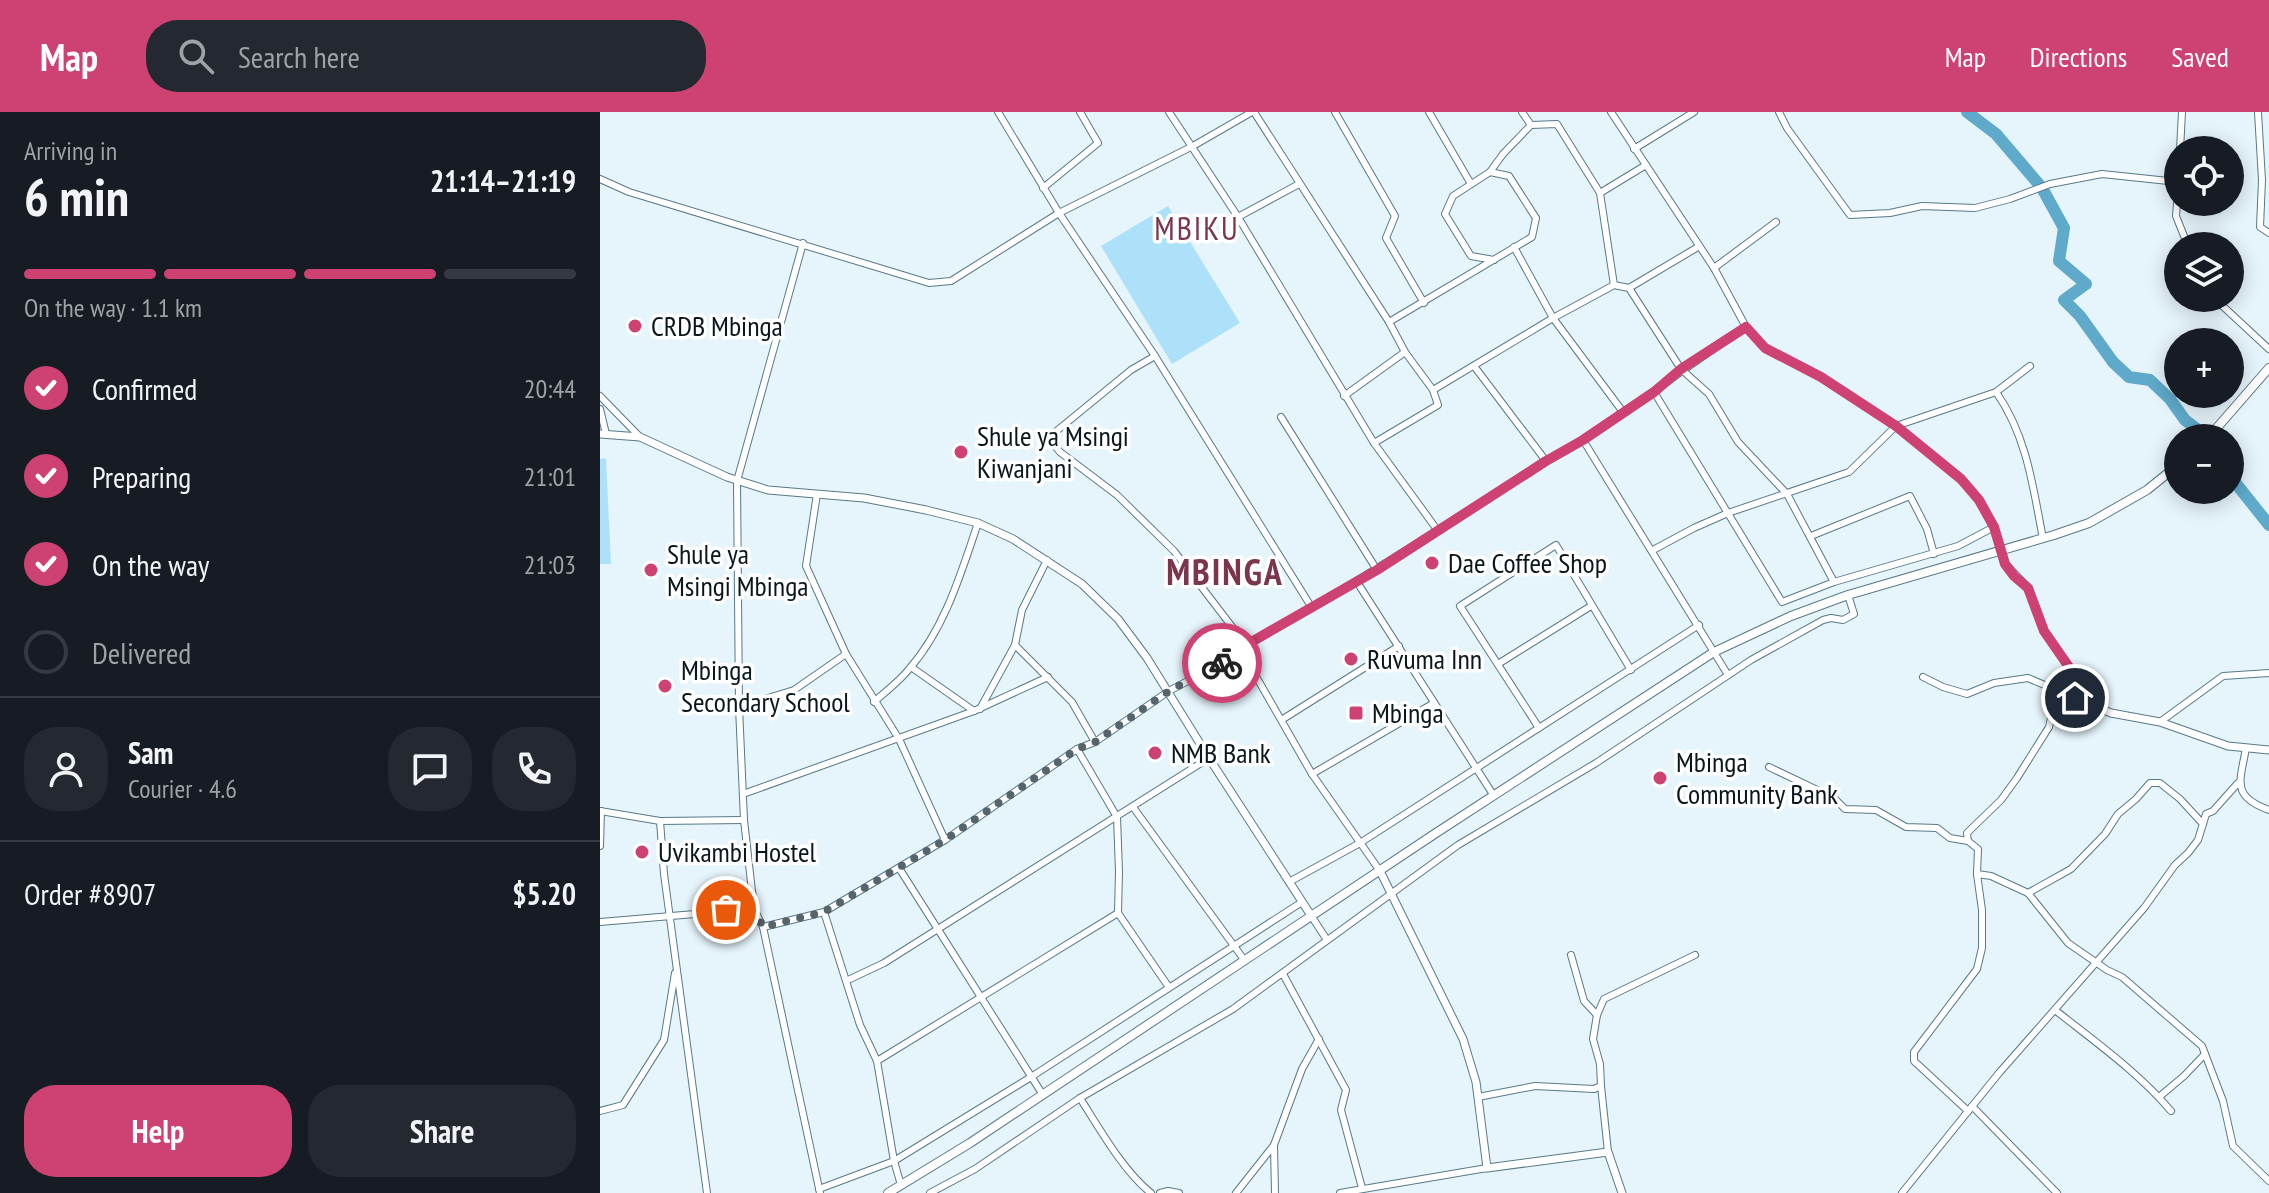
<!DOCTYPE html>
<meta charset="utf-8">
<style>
:root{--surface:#171b24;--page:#242831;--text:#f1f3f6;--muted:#9ea1a6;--line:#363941;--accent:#cd4173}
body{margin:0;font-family:"PT Sans Narrow",sans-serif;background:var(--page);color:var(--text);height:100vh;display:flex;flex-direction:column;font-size:30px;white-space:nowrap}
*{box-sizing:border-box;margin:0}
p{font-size:26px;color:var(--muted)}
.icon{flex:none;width:44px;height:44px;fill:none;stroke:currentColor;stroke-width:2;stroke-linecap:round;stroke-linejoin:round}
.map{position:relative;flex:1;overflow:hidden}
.drawer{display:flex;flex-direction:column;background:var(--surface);width:600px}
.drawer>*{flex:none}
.buttons{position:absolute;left:1564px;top:24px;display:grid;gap:16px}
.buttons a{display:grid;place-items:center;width:80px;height:80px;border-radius:50%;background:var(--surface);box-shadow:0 4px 20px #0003;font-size:40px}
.pin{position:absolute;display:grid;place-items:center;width:68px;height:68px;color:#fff;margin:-34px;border:4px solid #fff;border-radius:50%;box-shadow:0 2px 8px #0007}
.courier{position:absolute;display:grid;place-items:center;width:80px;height:80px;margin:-40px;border:6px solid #cd4173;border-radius:50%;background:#fff;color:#222;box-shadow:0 2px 10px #0007}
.head em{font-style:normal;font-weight:800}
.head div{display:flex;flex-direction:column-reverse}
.head{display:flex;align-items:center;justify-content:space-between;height:136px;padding:0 24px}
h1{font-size:52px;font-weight:800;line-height:60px}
.bar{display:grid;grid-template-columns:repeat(4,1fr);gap:12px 8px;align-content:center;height:96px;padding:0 24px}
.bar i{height:10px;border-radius:6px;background:var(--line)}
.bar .on{background:var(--accent)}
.bar p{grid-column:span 4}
.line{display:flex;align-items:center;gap:20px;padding:0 24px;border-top:2px solid var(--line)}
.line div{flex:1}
.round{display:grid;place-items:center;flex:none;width:84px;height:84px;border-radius:32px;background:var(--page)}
ol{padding:0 24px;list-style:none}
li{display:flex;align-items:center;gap:24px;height:88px}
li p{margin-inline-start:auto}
li .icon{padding:8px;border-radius:50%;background:var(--accent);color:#fff;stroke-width:4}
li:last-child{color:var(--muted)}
li i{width:44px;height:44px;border:4px solid var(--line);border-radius:50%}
.button{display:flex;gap:16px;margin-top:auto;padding:16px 24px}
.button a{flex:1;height:92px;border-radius:32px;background:var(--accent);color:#fff;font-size:32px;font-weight:800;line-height:92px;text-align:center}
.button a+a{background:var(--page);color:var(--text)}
header{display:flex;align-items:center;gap:48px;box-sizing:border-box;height:112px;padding:0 40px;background:var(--accent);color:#fff}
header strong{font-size:38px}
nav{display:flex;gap:44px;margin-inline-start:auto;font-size:28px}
.search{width:560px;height:72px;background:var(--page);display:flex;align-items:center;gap:20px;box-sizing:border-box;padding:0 28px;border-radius:32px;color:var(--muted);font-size:30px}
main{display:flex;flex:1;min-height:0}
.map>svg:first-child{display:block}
.green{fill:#ade1fa}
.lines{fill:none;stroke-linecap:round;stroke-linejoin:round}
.river{stroke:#5faacb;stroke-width:12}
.minor-casing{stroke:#577989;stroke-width:8}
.tertiary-casing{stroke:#577989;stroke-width:9}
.secondary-casing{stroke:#577989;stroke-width:10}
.minor{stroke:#fff;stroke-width:6}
.tertiary{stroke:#fff;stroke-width:7}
.secondary{stroke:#fff;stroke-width:8}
.done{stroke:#56646b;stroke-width:8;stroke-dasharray:0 14.4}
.route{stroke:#cd4173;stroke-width:10}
.poi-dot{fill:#cd4173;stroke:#fff;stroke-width:3}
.labels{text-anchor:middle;stroke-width:7;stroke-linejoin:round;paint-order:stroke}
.poi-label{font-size:28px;fill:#09171d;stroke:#fff;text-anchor:start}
.quarter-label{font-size:32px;letter-spacing:2px;fill:#7c364c;stroke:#fff}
.district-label{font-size:36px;font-weight:bold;letter-spacing:2px;fill:#7c364c;stroke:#fff}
</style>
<header>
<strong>Map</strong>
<div class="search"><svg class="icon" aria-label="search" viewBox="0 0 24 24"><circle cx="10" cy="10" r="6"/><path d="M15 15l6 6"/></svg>Search here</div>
<nav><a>Map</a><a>Directions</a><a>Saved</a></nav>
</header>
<main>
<section class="drawer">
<div class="head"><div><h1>6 min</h1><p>Arriving in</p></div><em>21:14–21:19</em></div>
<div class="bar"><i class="on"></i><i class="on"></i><i class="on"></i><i></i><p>On the way · 1.1 km</p></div>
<ol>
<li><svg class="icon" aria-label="check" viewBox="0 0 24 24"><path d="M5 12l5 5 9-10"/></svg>Confirmed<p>20:44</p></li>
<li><svg class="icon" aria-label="check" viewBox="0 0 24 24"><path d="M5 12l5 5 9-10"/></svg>Preparing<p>21:01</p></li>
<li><svg class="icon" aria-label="check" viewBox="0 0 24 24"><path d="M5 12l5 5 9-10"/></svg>On the way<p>21:03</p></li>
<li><i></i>Delivered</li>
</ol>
<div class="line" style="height:144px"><a class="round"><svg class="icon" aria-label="person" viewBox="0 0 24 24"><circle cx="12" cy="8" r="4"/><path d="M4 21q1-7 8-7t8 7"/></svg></a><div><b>Sam</b><p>Courier · 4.6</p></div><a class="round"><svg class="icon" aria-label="chat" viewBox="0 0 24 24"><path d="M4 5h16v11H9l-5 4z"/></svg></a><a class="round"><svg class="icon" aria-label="phone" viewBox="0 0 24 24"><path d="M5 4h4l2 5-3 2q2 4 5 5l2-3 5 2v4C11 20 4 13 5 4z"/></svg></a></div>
<div class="line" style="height:104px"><div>Order #8907</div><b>$5.20</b></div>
<div class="button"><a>Help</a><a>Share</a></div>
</section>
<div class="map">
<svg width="1669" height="1081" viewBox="0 0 1669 1081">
<rect width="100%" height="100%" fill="#e6f4fc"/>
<g class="green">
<polygon points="568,94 640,211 572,252 501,134"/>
<polygon points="6,346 6,347 11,452 0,452 0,347"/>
</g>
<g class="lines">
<g class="river">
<polyline points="1367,0 1396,22 1442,76 1464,116 1459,149 1486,172 1464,188 1480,204 1513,250 1529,265 1550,268 1570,287 1585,308 1601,320"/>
<polyline points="1630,364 1669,413"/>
</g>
<defs>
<g id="minor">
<polyline points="398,0 459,101 555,244 712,496"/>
<polyline points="569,0 638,105 774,331 838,419"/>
<polyline points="654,0 789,210 805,240 833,278"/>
<polyline points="735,0 795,104 786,126 824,191"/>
<polyline points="829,0 871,72"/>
<polyline points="1011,0 1114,156 1146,215 1165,236 1221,265 1296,314 1361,367 1379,388 1394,415 1401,439"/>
<polyline points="1179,0 1187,16 1250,103 1290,101 1322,94 1375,96 1410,87 1450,72 1502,62 1578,70"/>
<polyline points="1658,0 1662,68 1660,115 1669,121"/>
<polyline points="931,13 957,12 1000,81 1014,173"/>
<polyline points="1034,37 1094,0"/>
<polyline points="1580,38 1582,0"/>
<polyline points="890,60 903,42 931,13 922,0"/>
<polyline points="0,67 29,80 329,171 351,169 459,101 593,34 652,0"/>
<polyline points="443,76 498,31 480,0"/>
<polyline points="1578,79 1576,104 1588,134"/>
<polyline points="1000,81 1046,53"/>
<polyline points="638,105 699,72"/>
<polyline points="203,131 137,369 139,595 144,708 154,797 163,815 220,1081"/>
<polyline points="914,135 953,206 1023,300"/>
<polyline points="1114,156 1176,110"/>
<polyline points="1029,176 1081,257 1109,282 1138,330 1187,382 1234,470"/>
<polyline points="1614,186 1669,237"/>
<polyline points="789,210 932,125 936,106 909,64 890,60 853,84 845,102 871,144 894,148"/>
<polyline points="555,244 531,258 448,326 460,340 517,383 574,439 646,533"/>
<polyline points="874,254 946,349"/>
<polyline points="1054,280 1182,490 1234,470 1358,434 1394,415"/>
<path d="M1396 280C1427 324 1433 375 1443 427"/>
<polyline points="0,284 39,324"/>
<polyline points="744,284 805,240"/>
<polyline points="0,297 6,322"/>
<polyline points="681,305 777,458"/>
<polyline points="983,328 1128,563"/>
<polyline points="774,331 838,293 833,278 953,206 1014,173 1029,176 1098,135"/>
<polyline points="217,382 206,454 246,542 299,627 345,728"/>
<polyline points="1211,424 1310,384 1327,417 1334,442"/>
<polyline points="1053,438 1094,416 1128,401 1249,360 1296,314 1396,280 1430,254"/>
<polyline points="757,470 894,684"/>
<polyline points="415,533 472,590 495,630"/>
<polyline points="642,540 712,662 780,759"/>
<polyline points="898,552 991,494"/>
<polyline points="311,555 374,599"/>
<polyline points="1323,565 1343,575 1367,582 1394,571 1428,566 1475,586"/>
<path d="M274 590C286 579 300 569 310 556 345 516 361 461 378 411"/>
<polyline points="139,595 194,578 246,542"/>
<polyline points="380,597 415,533 422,498 447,448"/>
<polyline points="683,607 799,534"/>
<polyline points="1560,610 1623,564 1669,561"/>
<polyline points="939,616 860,494 956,433 1031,558"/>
<path d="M1646 636C1640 670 1631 684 1669 698"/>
<polyline points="477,637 517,705 519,760 518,801"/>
<polyline points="1169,655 1234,686 1245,697 1276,698 1306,715 1337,716 1350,726 1368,729 1378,737 1377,762 1382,798 1382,836 1377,857 1314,940 1314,949 1368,999"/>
<polyline points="712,662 834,591"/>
<polyline points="143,682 374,599 448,565"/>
<polyline points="533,695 645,849"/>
<polyline points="0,699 60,709 144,708"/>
<polyline points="60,709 64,762 107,1081"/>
<polyline points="1368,729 1367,721 1401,688 1417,666 1449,615 1457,578"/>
<polyline points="0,734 1,699"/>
<polyline points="299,756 443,983"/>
<polyline points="1377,762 1391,764 1428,781 1468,831 1507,858 1522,865 1602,934 1623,989 1633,1034 1669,1069"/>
<polyline points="689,770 760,731 1099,513"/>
<polyline points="1428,781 1471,757 1505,722 1518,702 1536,687 1550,671 1560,671 1580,687 1603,712"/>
<polyline points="224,800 260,913 277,949 294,1049 301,1073"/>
<polyline points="712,805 727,828"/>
<polyline points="0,810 154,797"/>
<path d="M163 815 224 800 345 728 477 637 495 630 569 579 642 540 646 533C742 480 835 421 927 361 946 349 967 339 985 327 1040 291 1091 251 1146 215"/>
<polyline points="971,843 984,889 997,903"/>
<polyline points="683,862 746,978 741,998 762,1076"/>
<polyline points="248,868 284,851 609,646"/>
<path d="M1455 898C1494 929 1538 960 1571 999"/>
<polyline points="277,949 518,801 568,874"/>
<polyline points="1001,974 1008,1040"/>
<polyline points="878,985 935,974 994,977 1001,974 1000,952 993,927 997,903 1004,887 1095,843"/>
<polyline points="1559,985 1584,964 1605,942"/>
<path d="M480 986C499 1016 524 1060 551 1081"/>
<polyline points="1372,994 1457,1081"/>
<polyline points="0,999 23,993 64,928 75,861"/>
<polyline points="674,1033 675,1081"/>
<polyline points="219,1077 294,1049 431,965 702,790"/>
<polyline points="330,1081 375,1057 480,986 633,897 858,733 996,651 1151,548 1223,508 1231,506 1243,508 1254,502 1248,483"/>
<polyline points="560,1081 568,1079 579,1081"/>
<polyline points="636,1081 674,1033 702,957 719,927"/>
<polyline points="740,1081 887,1056"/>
<polyline points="1302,1081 1399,961 1544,796 1575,753 1588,741 1598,728 1606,702 1613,699 1638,671"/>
</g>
<g id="tertiary">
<polyline points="0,322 40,325 127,365 168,378 264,386 326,398 378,411 413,427 482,472 518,507 547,546 609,646 712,805"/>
<polyline points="1401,439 1405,452 1428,476 1444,519 1469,555 1475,586 1511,601 1560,610 1628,634 1669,638"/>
<polyline points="780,759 863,927 876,970 887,1056 1008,1040 1022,1081"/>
</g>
<g id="secondary">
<polyline points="1608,326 1669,256"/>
<polyline points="288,1081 370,1031 836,721 1114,540 1191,504 1248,483 1454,423 1489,411 1547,378 1578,353"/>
</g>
</defs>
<use href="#minor" class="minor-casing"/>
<use href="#tertiary" class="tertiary-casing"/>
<use href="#secondary" class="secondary-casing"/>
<use href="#minor" class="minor"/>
<use href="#tertiary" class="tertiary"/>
<use href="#secondary" class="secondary"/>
</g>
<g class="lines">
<polyline class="done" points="126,798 154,797 163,815 224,800 345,728 477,637 495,630 569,579 622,551"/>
<polyline class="route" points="622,551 642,540 646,533 777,458 946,349 983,328 1054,280 1081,257 1146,215 1165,236 1221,265 1296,314 1361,367 1379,388 1394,415 1405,452 1414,464 1428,476 1444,519 1469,555 1475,586"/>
</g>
<g class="poi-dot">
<circle cx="35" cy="214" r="8"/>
<circle cx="361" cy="340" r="8"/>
<circle cx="832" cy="451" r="8"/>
<circle cx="51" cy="458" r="8"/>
<circle cx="751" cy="547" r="8"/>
<circle cx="65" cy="574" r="8"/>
<rect x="748" y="593" width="16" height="16" rx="4"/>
<circle cx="555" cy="641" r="8"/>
<circle cx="1060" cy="666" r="8"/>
<circle cx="42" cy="740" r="8"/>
</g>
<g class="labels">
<g class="poi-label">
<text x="51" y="224">CRDB Mbinga</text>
<text x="377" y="334">Shule ya Msingi<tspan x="377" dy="32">Kiwanjani</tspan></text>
<text x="67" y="452">Shule ya<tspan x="67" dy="32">Msingi Mbinga</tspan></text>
<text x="848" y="461">Dae Coffee Shop</text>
<text x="767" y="557">Ruvuma Inn</text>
<text x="81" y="568">Mbinga<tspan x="81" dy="32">Secondary School</tspan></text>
<text x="772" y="611">Mbinga</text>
<text x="571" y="651">NMB Bank</text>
<text x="1076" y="660">Mbinga<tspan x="1076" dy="32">Community Bank</tspan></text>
<text x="58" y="750">Uvikambi Hostel</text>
</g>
<g class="quarter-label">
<text x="597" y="128">MBIKU</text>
</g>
<g class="district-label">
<text x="625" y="473">MBINGA</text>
</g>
</g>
</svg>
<div class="buttons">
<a><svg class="icon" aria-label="locate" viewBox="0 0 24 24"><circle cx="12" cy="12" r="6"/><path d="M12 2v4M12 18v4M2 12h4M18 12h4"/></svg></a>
<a><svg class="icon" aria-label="layers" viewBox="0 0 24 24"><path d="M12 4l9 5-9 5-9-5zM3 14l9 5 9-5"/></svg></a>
<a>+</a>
<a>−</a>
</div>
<div class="pin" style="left:126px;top:798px;background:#ea580c"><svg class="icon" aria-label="bag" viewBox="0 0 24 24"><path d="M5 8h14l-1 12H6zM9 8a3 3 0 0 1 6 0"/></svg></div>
<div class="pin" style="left:1475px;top:586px;background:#1f2937"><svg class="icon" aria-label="home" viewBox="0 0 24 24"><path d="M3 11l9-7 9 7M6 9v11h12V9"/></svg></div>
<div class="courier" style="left:622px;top:551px"><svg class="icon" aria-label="bike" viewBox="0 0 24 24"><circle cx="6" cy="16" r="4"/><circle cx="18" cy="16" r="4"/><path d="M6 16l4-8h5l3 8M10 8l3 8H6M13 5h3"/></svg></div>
</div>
</main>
